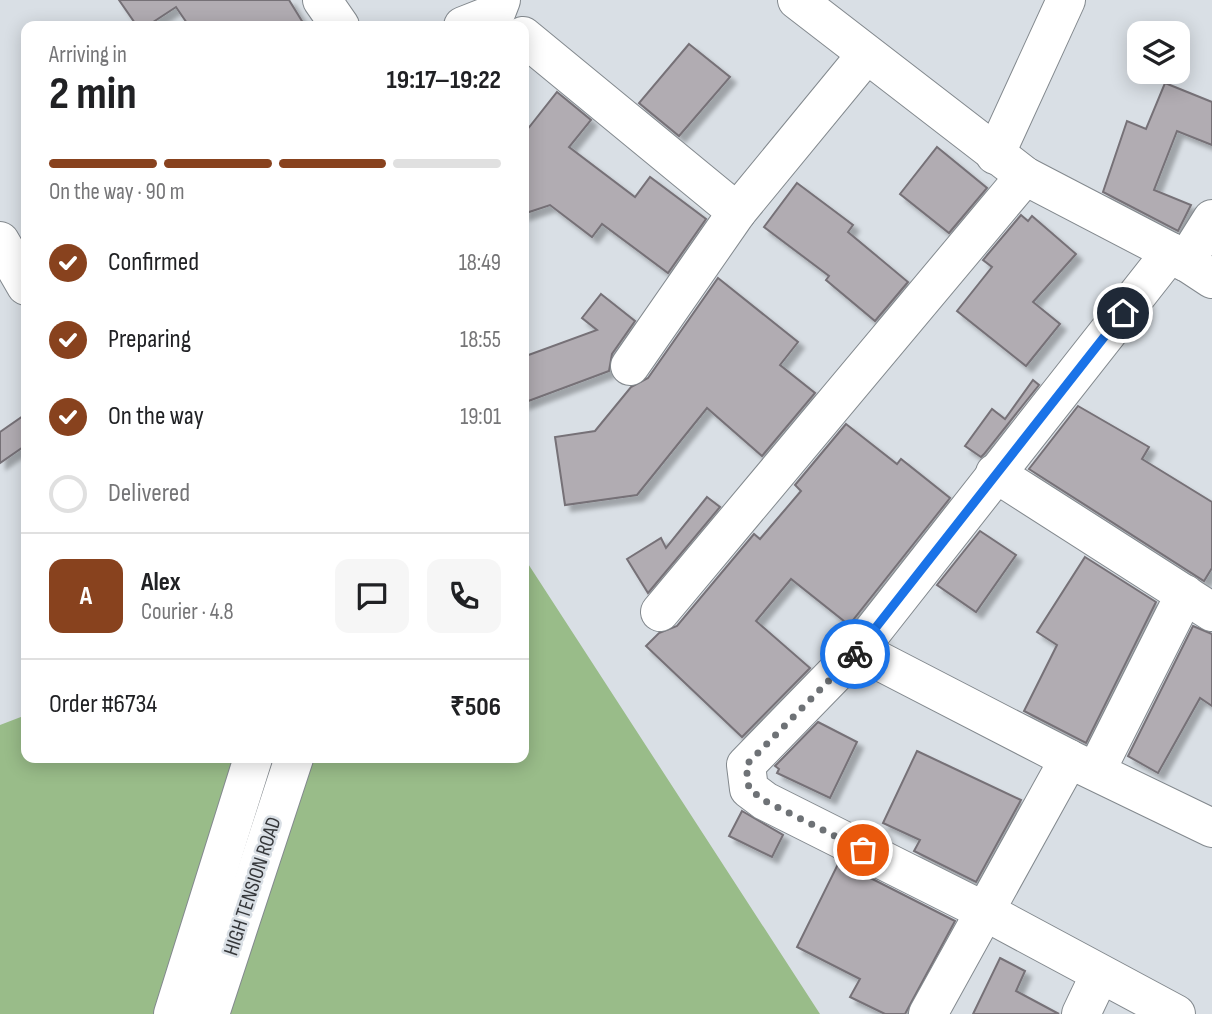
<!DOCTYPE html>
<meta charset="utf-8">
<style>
:root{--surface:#fff;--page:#f6f6f6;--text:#202124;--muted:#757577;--line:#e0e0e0;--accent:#88421e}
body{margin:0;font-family:"Sofia Sans Condensed",sans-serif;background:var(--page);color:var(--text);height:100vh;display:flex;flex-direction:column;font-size:26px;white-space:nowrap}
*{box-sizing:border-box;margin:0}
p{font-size:23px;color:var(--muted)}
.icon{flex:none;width:38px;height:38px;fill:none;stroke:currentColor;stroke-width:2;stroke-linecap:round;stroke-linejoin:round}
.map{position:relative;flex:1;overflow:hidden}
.side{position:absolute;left:21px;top:21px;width:508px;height:742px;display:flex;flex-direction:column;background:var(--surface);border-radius:14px;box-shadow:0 4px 18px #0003}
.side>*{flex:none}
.controls{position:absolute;left:1127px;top:21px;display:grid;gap:14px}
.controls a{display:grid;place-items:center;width:63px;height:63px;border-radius:14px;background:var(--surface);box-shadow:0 4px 18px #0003;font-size:35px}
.pin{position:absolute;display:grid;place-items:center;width:60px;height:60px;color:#fff;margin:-30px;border:4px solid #fff;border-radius:50%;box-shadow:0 2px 7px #0007}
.courier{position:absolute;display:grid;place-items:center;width:70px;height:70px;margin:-35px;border:5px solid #1a73e8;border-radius:50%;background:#fff;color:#222;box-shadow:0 2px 9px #0007}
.headline em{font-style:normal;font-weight:700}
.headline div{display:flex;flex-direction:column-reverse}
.headline{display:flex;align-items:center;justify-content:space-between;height:119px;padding:0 28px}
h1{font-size:46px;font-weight:700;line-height:52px}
.bar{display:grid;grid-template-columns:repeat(4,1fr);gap:10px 7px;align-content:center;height:84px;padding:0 28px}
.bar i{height:9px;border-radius:5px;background:var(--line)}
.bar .on{background:var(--accent)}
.bar p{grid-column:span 4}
.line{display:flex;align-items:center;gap:18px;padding:0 28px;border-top:2px solid var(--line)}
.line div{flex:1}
.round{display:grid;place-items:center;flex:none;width:74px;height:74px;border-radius:14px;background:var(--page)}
ol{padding:0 28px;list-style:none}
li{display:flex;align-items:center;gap:21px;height:77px}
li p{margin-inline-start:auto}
li .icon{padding:7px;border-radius:50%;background:var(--accent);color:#fff;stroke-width:4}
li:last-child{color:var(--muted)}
li i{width:38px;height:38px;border:4px solid var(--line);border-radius:50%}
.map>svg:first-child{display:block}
.green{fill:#99bc89}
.building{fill:#b1acb2;stroke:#767177;stroke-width:2;filter:url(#shadow)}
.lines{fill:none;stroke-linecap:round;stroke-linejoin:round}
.street-casing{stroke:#83898e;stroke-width:40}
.street{stroke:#fff;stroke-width:38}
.done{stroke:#6e7276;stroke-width:7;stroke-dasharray:0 12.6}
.route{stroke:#1a73e8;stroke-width:9}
.labels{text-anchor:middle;stroke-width:5;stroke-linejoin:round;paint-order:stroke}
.street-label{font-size:21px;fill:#35373a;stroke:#d9dfe5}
</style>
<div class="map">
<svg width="1212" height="1014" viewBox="0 0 1212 1014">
<defs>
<filter id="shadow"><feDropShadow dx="6" dy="6" stdDeviation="2" flood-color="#0004"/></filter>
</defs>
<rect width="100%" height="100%" fill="#d9dfe5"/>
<polygon class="green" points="523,556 820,1014 0,1014 0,725 26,715 26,758 523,758"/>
<g class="building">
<polygon points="119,0 289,0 305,26 189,26 176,7 147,26 137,26"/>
<polygon points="689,44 730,77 679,136 639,103"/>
<polygon points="1165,83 1212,102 1212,145 1177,131 1154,190 1191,205 1178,231 1103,192 1127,121 1146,129"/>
<polygon points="557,92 591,120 569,147 635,197 650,177 706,219 668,273 602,224 592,237 550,205 523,214 523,135"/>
<polygon points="937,147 987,188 949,233 900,194"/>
<polygon points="797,183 853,225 848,232 908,282 875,321 826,280 829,276 764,227"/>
<polygon points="1021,215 1028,221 1032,216 1076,254 1033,302 1060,324 1026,366 957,311 992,267 983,260"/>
<polygon points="718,278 798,342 780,365 815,393 762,456 707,408 637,495 565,505 555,437 595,431 631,387 648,378"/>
<polygon points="601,294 635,321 612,354 609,371 523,403 523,357 597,330 582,318"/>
<polygon points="1033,380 1039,385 984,454 981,457 965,446 992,409 1005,419"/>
<polygon points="1078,406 1149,447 1142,459 1212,502 1212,568 1204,581 1029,469"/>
<polygon points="26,414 26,445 0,463 0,432"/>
<polygon points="846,424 897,464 901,459 950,498 849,625 791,579 756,621 810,668 742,737 646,646 659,633 677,626 754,534 760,539 801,491 795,485"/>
<polygon points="707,497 720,507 648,593 627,559 661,538 666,548"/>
<polygon points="980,531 1016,555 976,612 937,585"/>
<polygon points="1085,557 1156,602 1086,743 1024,711 1057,645 1037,632"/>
<polygon points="1193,626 1212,634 1212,706 1200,698 1158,773 1128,756"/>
<polygon points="818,722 857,742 830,798 777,773 779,769 775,766"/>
<polygon points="917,751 1021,800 976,882 914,851 920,840 883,823"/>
<polygon points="742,811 783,835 772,857 729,836"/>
<polygon points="839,862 955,921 905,1014 885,1014 850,997 860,979 797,947"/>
<polygon points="1000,958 1025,971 1016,991 1059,1014 973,1014"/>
</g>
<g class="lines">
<defs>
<g id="street">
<polyline points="322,0 340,26"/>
<polyline points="797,0 1025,176 1171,252 1212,279"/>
<polyline points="463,26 496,13 501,0"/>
<polyline points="523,36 737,212 866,55"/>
<polyline points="995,155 1066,0"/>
<polyline points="0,241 26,286"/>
<polyline points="1185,262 1212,219"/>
<polyline points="630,366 737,212"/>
<polyline points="995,473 1212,612"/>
<polyline points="660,612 1025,176"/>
<polyline points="858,650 1171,252"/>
<polyline points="1096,771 1185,594"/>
<polyline points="173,1014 253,758"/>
<polyline points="210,1014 294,758"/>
<polyline points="928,1014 1069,759"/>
<polyline points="1081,1014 1100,974"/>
<polyline points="1176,1014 986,912 765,801 749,789 746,765 858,650 1069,759 1212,828"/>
</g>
</defs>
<use href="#street" class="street-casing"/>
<use href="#street" class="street"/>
</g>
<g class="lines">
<polyline class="done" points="855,654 746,765 749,789 765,801 863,850"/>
<polyline class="route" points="855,654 1123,313"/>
</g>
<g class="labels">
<g class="street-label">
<text transform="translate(252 886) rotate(-72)" y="7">HIGH TENSION ROAD</text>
</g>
</g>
</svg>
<div class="controls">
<a><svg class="icon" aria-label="layers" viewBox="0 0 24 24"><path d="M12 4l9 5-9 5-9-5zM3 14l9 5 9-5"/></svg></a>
</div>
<div class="pin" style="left:863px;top:850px;background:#ea580c"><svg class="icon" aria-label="bag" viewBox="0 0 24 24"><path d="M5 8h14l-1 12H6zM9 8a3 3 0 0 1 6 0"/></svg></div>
<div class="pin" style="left:1123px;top:313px;background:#1f2937"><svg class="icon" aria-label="home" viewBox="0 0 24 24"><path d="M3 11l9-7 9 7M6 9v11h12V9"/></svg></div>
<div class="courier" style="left:855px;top:654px"><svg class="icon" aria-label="bike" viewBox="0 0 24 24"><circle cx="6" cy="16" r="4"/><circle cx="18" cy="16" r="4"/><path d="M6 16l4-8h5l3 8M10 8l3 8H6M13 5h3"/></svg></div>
<section class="side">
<div class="headline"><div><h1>2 min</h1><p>Arriving in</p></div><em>19:17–19:22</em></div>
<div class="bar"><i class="on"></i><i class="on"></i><i class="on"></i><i></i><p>On the way · 90 m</p></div>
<ol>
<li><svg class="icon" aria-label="check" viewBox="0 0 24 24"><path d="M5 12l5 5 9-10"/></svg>Confirmed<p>18:49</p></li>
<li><svg class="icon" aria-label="check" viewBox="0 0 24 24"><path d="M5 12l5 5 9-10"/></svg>Preparing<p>18:55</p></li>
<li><svg class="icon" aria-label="check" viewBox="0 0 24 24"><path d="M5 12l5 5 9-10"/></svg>On the way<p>19:01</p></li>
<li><i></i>Delivered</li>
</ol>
<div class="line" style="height:126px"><b class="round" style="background:var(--accent);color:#fff">A</b><div><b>Alex</b><p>Courier · 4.8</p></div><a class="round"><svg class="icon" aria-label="chat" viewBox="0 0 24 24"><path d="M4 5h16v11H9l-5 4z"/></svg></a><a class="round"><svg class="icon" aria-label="phone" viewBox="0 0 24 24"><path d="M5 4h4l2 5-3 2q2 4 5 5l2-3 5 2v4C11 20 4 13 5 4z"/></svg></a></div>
<div class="line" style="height:91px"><div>Order #6734</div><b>₹506</b></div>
</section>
</div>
